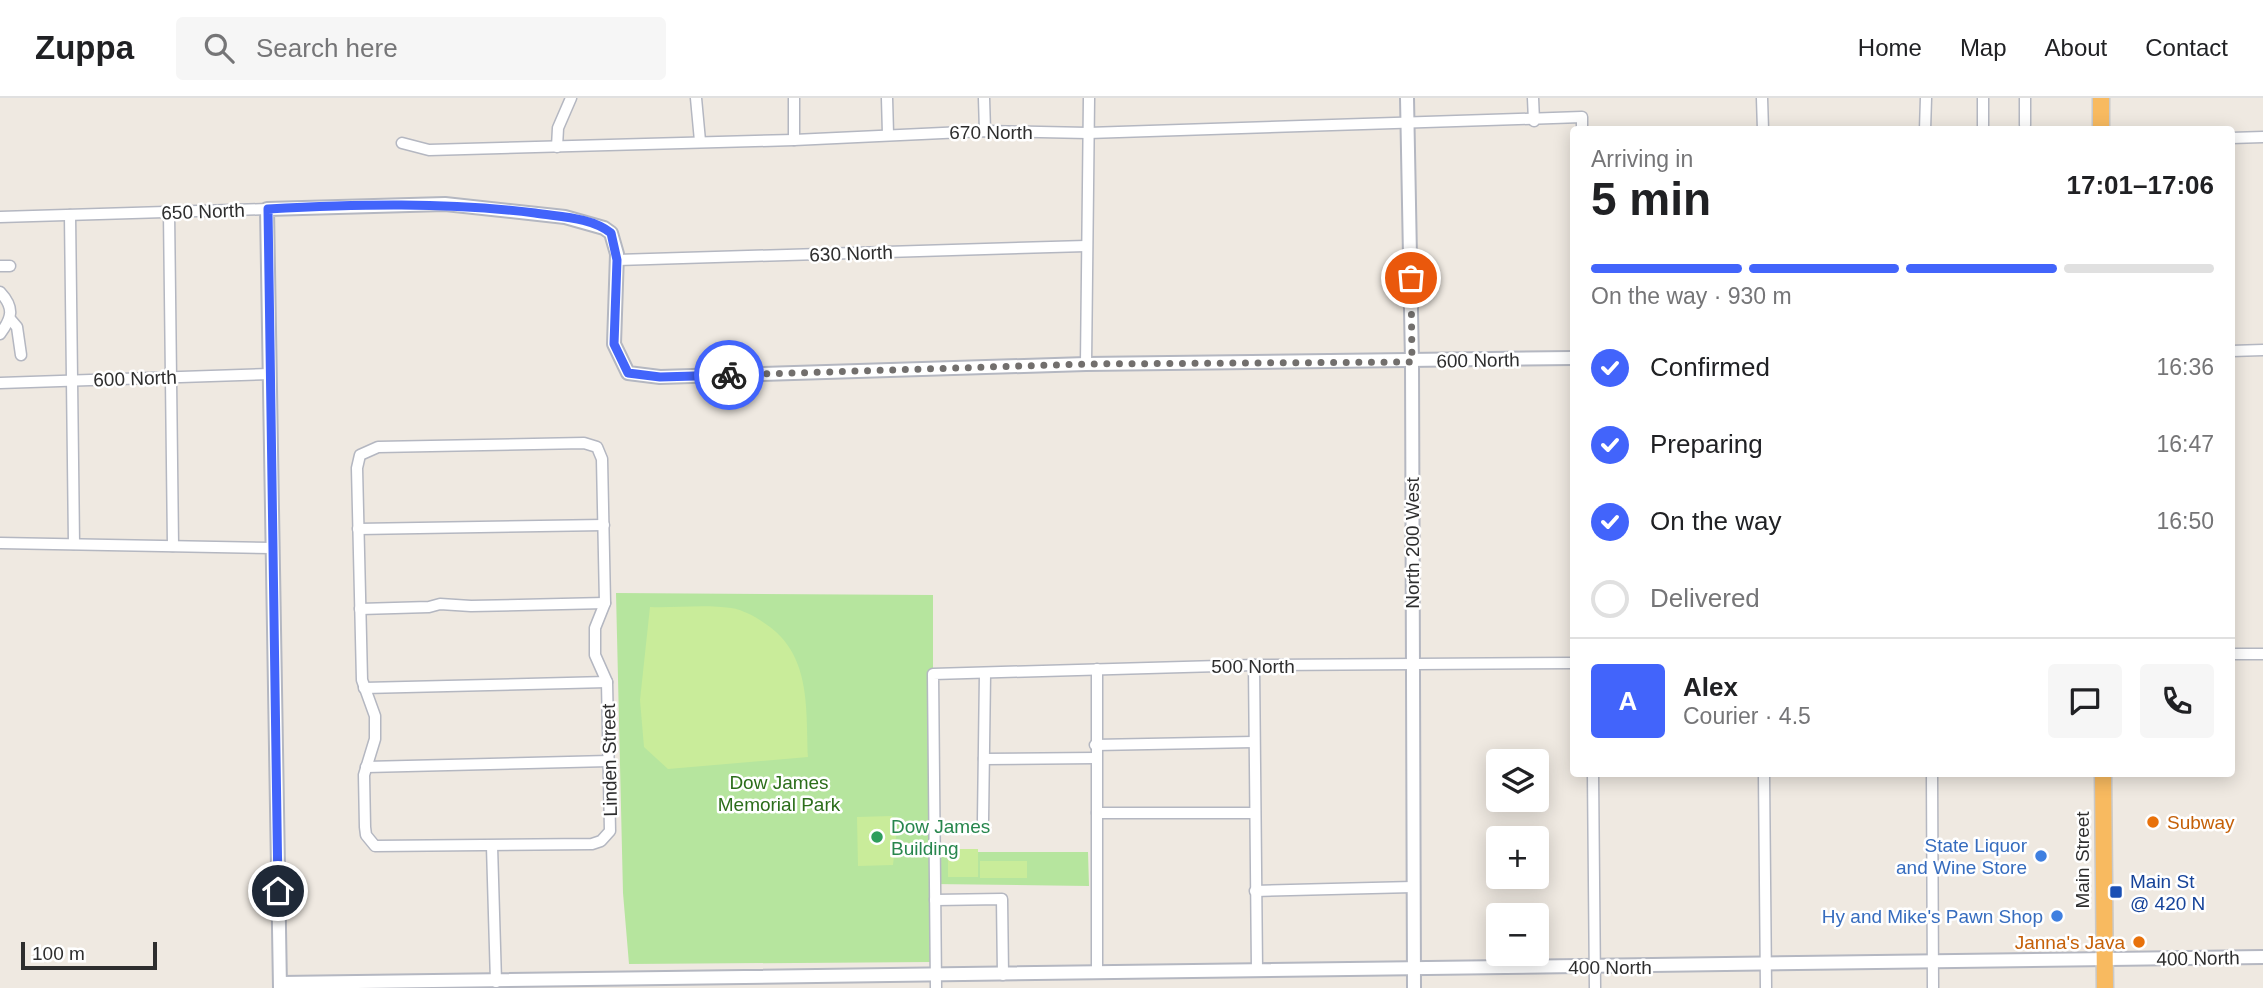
<!DOCTYPE html>
<meta charset="utf-8">
<style>
:root{--surface:#fff;--page:#f6f6f6;--text:#202124;--muted:#757577;--line:#e0e0e0;--accent:#4264fb}
body{margin:0;font-family:Arial,sans-serif;background:var(--page);color:var(--text);height:100vh;display:flex;flex-direction:column;font-size:26px;white-space:nowrap}
*{box-sizing:border-box;margin:0}
p{font-size:23px;color:var(--muted)}
.icon{flex:none;width:38px;height:38px;fill:none;stroke:currentColor;stroke-width:2;stroke-linecap:round;stroke-linejoin:round}
.map{position:relative;flex:1;overflow:hidden}
.details{position:absolute;left:1570px;top:28px;width:665px;height:651px;display:flex;flex-direction:column;background:var(--surface);border-radius:7px;box-shadow:0 4px 18px #0003}
.details>*{flex:none}
.buttons{position:absolute;left:1486px;top:651px;display:grid;gap:14px}
.buttons a{display:grid;place-items:center;width:63px;height:63px;border-radius:7px;background:var(--surface);box-shadow:0 4px 18px #0003;font-size:35px}
.scale{position:absolute;left:21px;bottom:18px;width:136px;box-sizing:border-box;padding-left:7px;border:4px solid #2e2e2e;border-top:0;font-size:19px;line-height:24px;white-space:nowrap;color:#2e2e2e;-webkit-text-stroke:5px #fff;paint-order:stroke}
.pin{position:absolute;display:grid;place-items:center;width:60px;height:60px;color:#fff;margin:-30px;border:4px solid #fff;border-radius:50%;box-shadow:0 2px 7px #0007}
.courier{position:absolute;display:grid;place-items:center;width:70px;height:70px;margin:-35px;border:5px solid #4264fb;border-radius:50%;background:#fff;color:#222;box-shadow:0 2px 9px #0007}
.summary em{font-style:normal;font-weight:800}
.summary div{display:flex;flex-direction:column-reverse}
.summary{display:flex;align-items:center;justify-content:space-between;height:119px;padding:0 21px}
h1{font-size:46px;font-weight:800;line-height:52px}
.bar{display:grid;grid-template-columns:repeat(4,1fr);gap:10px 7px;align-content:center;height:84px;padding:0 21px}
.bar i{height:9px;border-radius:5px;background:var(--line)}
.bar .current{background:var(--accent)}
.bar p{grid-column:span 4}
.line{display:flex;align-items:center;gap:18px;padding:0 21px;border-top:2px solid var(--line)}
.line div{flex:1}
.round{display:grid;place-items:center;flex:none;width:74px;height:74px;border-radius:7px;background:var(--page)}
ol{padding:0 21px;list-style:none}
li{display:flex;align-items:center;gap:21px;height:77px}
li p{margin-inline-start:auto}
li .icon{padding:7px;border-radius:50%;background:var(--accent);color:#fff;stroke-width:4}
li:last-child{color:var(--muted)}
li i{width:38px;height:38px;border:4px solid var(--line);border-radius:50%}
header{display:flex;align-items:center;gap:42px;box-sizing:border-box;height:98px;padding:0 35px;background:var(--surface);border-bottom:2px solid var(--line)}
header strong{font-size:33px}
nav{display:flex;gap:38px;margin-inline-start:auto;font-size:24px}
.search{width:490px;height:63px;background:var(--page);display:flex;align-items:center;gap:18px;box-sizing:border-box;padding:0 24px;border-radius:7px;color:var(--muted);font-size:26px}
.map>svg:first-child{display:block}
.green{fill:#b6e59e}
.pitch{fill:#c9ec9a}
.lines{fill:none;stroke-linecap:round;stroke-linejoin:round}
.minor-casing{stroke:#b4b7c1;stroke-width:13}
.tertiary-casing{stroke:#b4b7c1;stroke-width:16}
.trunk-casing{stroke:#c9c9c9;stroke-width:19}
.minor{stroke:#fff;stroke-width:10}
.tertiary{stroke:#fff;stroke-width:12}
.trunk{stroke:#f8ba60;stroke-width:16}
.done{stroke:#726f6d;stroke-width:7;stroke-dasharray:0 12.6}
.route{stroke:#4264fb;stroke-width:9}
.food-dot{fill:#e8710a;stroke:#fff;stroke-width:2.5}
.leisure-dot{fill:#2e9e5b;stroke:#fff;stroke-width:2.5}
.shop-dot{fill:#3f7fe0;stroke:#fff;stroke-width:2.5}
.transit-dot{fill:#1a4fb4;stroke:#fff;stroke-width:2.5}
.labels{text-anchor:middle;stroke-width:5;stroke-linejoin:round;paint-order:stroke}
.street-label{font-size:19px;fill:#2e2e2e;stroke:#fff}
.park-label{font-size:19px;fill:#2c6e1b;stroke:#fff}
.food-label{font-size:19px;fill:#c56008;stroke:#fff;text-anchor:start}
.leisure-label{font-size:19px;fill:#27864d;stroke:#fff;text-anchor:start}
.shop-label{font-size:19px;fill:#366cbe;stroke:#fff;text-anchor:end}
.transit-label{font-size:19px;fill:#164399;stroke:#fff;text-anchor:start}
</style>
<header>
<strong>Zuppa</strong>
<div class="search"><svg class="icon" aria-label="search" viewBox="0 0 24 24"><circle cx="10" cy="10" r="6"/><path d="M15 15l6 6"/></svg>Search here</div>
<nav><a>Home</a><a>Map</a><a>About</a><a>Contact</a></nav>
</header>
<div class="map">
<svg width="2263" height="890" viewBox="0 0 2263 890">
<rect width="100%" height="100%" fill="#efe9e1"/>
<polygon class="green" points="616,495 933,497 933,754 1088,754 1089,788 932,786 933,864 629,866 623,795"/>
<g class="pitch">
<path d="M650 509C676 510 705 506 731 510 745 512 759 521 770 529 811 560 806 612 808 659L668 671 644 649 640 602Z"/>
<polygon points="892,718 892,730 897,730 893,767 858,768 857,719"/>
<rect x="948" y="751" width="30" height="28"/>
<rect x="980" y="763" width="47" height="17"/>
</g>
<g class="lines">
<defs>
<g id="minor">
<polyline points="696,0 700,43"/>
<polyline points="794,0 794,42"/>
<polyline points="887,0 888,36"/>
<polyline points="984,0 985,33"/>
<polyline points="1533,0 1534,23"/>
<polyline points="1762,0 1763,32"/>
<polyline points="2025,27 2025,0"/>
<polyline points="1983,29 1983,0"/>
<polyline points="1925,32 1926,0"/>
<polyline points="2231,40 2263,39"/>
<polyline points="402,45 429,52 794,42 985,33 1088,35 1582,19 1582,32"/>
<polyline points="557,49 558,30 571,0"/>
<polyline points="169,114 173,448"/>
<polyline points="70,117 74,446"/>
<polyline points="0,119 267,111"/>
<polyline points="617,162 1086,148"/>
<polyline points="0,168 10,168"/>
<path d="M0 194C15 210 12 220 0 236"/>
<polyline points="11,222 17,229 21,257"/>
<polyline points="2231,253 2263,252"/>
<polyline points="1086,266 1089,0"/>
<polyline points="0,285 270,276"/>
<polygon points="584,345 597,349 602,361 605,505 595,530 595,557 607,584 610,733 601,743 592,746 375,748 366,737 365,729 364,677 375,641 375,618 362,582 357,370 360,357 378,349"/>
<polyline points="358,431 604,427"/>
<polyline points="0,445 272,450"/>
<polyline points="360,511 429,509 440,506 471,508 605,505"/>
<polyline points="2231,556 2263,556"/>
<polyline points="1254,567 1257,872"/>
<polyline points="364,590 607,584"/>
<polyline points="1095,647 1254,644"/>
<polyline points="984,661 1096,660"/>
<polyline points="366,669 609,663"/>
<polyline points="1593,676 1595,890"/>
<polyline points="1764,676 1766,890"/>
<polyline points="1932,676 1933,890"/>
<polyline points="1097,715 1254,715"/>
<polyline points="983,722 985,576"/>
<polyline points="492,748 496,884"/>
<polyline points="1255,793 1413,789"/>
<polyline points="935,802 1002,801 1003,877"/>
<polyline points="1097,874 1097,571"/>
<polyline points="936,890 933,576 1254,567 1573,565"/>
</g>
<g id="tertiary">
<polyline points="1407,0 1412,264 1414,890"/>
<polyline points="280,885 2263,859"/>
<polyline points="280,890 267,111 445,106 565,119 604,130 611,135 617,156 614,246 628,275 660,279 1086,266 1573,260"/>
</g>
<g id="trunk">
<polyline points="2101,32 2101,0"/>
<polyline points="2103,676 2105,890"/>
</g>
</defs>
<use href="#minor" class="minor-casing"/>
<use href="#tertiary" class="tertiary-casing"/>
<use href="#trunk" class="trunk-casing"/>
<use href="#minor" class="minor"/>
<use href="#tertiary" class="tertiary"/>
<use href="#trunk" class="trunk"/>
</g>
<g class="lines">
<polyline class="done" points="729,277 1086,266 1412,264 1411,180"/>
<path class="route" d="M278 793 268 111C358 106 445 104 535 115 560 119 591 119 611 135L617 162 614 246 628 275 660 279 729 277"/>
</g>
<g class="food-dot">
<circle cx="2153" cy="724" r="7"/>
<circle cx="2139" cy="844" r="7"/>
</g>
<circle class="leisure-dot" cx="877" cy="739" r="7"/>
<g class="shop-dot">
<circle cx="2041" cy="758" r="7"/>
<circle cx="2057" cy="818" r="7"/>
</g>
<rect class="transit-dot" x="2109" y="787" width="14" height="14" rx="3.5"/>
<g class="labels">
<g class="street-label">
<text x="991" y="41">670 North</text>
<text transform="translate(203 113) rotate(-2)" y="7">650 North</text>
<text transform="translate(851 155) rotate(-2)" y="7">630 North</text>
<text transform="translate(1478 262) rotate(-1)" y="7">600 North</text>
<text transform="translate(135 280) rotate(-2)" y="7">600 North</text>
<text transform="translate(1412 445) rotate(-90)" y="7">North 200 West</text>
<text x="1253" y="575">500 North</text>
<text transform="translate(609 662) rotate(-91)" y="7">Linden Street</text>
<text transform="translate(2082 762) rotate(-90)" y="7">Main Street</text>
<text transform="translate(2198 860) rotate(-1)" y="7">400 North</text>
<text x="1610" y="876">400 North</text>
</g>
<g class="park-label">
<text x="779" y="691">Dow James<tspan x="779" dy="22">Memorial Park</tspan></text>
</g>
<g class="food-label">
<text x="2167" y="731">Subway</text>
<text x="2125" y="851" text-anchor="end">Janna's Java</text>
</g>
<g class="leisure-label">
<text x="891" y="735">Dow James<tspan x="891" dy="22">Building</tspan></text>
</g>
<g class="shop-label">
<text x="2027" y="754">State Liquor<tspan x="2027" dy="22">and Wine Store</tspan></text>
<text x="2043" y="825">Hy and Mike's Pawn Shop</text>
</g>
<g class="transit-label">
<text x="2130" y="790">Main St<tspan x="2130" dy="22">@ 420 N</tspan></text>
</g>
</g>
</svg>
<div class="buttons">
<a><svg class="icon" aria-label="layers" viewBox="0 0 24 24"><path d="M12 4l9 5-9 5-9-5zM3 14l9 5 9-5"/></svg></a>
<a>+</a>
<a>−</a>
</div>
<div class="scale">100 m</div>
<div class="pin" style="left:1411px;top:180px;background:#ea580c"><svg class="icon" aria-label="bag" viewBox="0 0 24 24"><path d="M5 8h14l-1 12H6zM9 8a3 3 0 0 1 6 0"/></svg></div>
<div class="pin" style="left:278px;top:793px;background:#1f2937"><svg class="icon" aria-label="home" viewBox="0 0 24 24"><path d="M3 11l9-7 9 7M6 9v11h12V9"/></svg></div>
<div class="courier" style="left:729px;top:277px"><svg class="icon" aria-label="bike" viewBox="0 0 24 24"><circle cx="6" cy="16" r="4"/><circle cx="18" cy="16" r="4"/><path d="M6 16l4-8h5l3 8M10 8l3 8H6M13 5h3"/></svg></div>
<section class="details">
<div class="summary"><div><h1>5 min</h1><p>Arriving in</p></div><em>17:01–17:06</em></div>
<div class="bar"><i class="current"></i><i class="current"></i><i class="current"></i><i></i><p>On the way · 930 m</p></div>
<ol>
<li><svg class="icon" aria-label="check" viewBox="0 0 24 24"><path d="M5 12l5 5 9-10"/></svg>Confirmed<p>16:36</p></li>
<li><svg class="icon" aria-label="check" viewBox="0 0 24 24"><path d="M5 12l5 5 9-10"/></svg>Preparing<p>16:47</p></li>
<li><svg class="icon" aria-label="check" viewBox="0 0 24 24"><path d="M5 12l5 5 9-10"/></svg>On the way<p>16:50</p></li>
<li><i></i>Delivered</li>
</ol>
<div class="line" style="height:126px"><b class="round" style="background:var(--accent);color:#fff">A</b><div><b>Alex</b><p>Courier · 4.5</p></div><a class="round"><svg class="icon" aria-label="chat" viewBox="0 0 24 24"><path d="M4 5h16v11H9l-5 4z"/></svg></a><a class="round"><svg class="icon" aria-label="phone" viewBox="0 0 24 24"><path d="M5 4h4l2 5-3 2q2 4 5 5l2-3 5 2v4C11 20 4 13 5 4z"/></svg></a></div>
</section>
</div>
